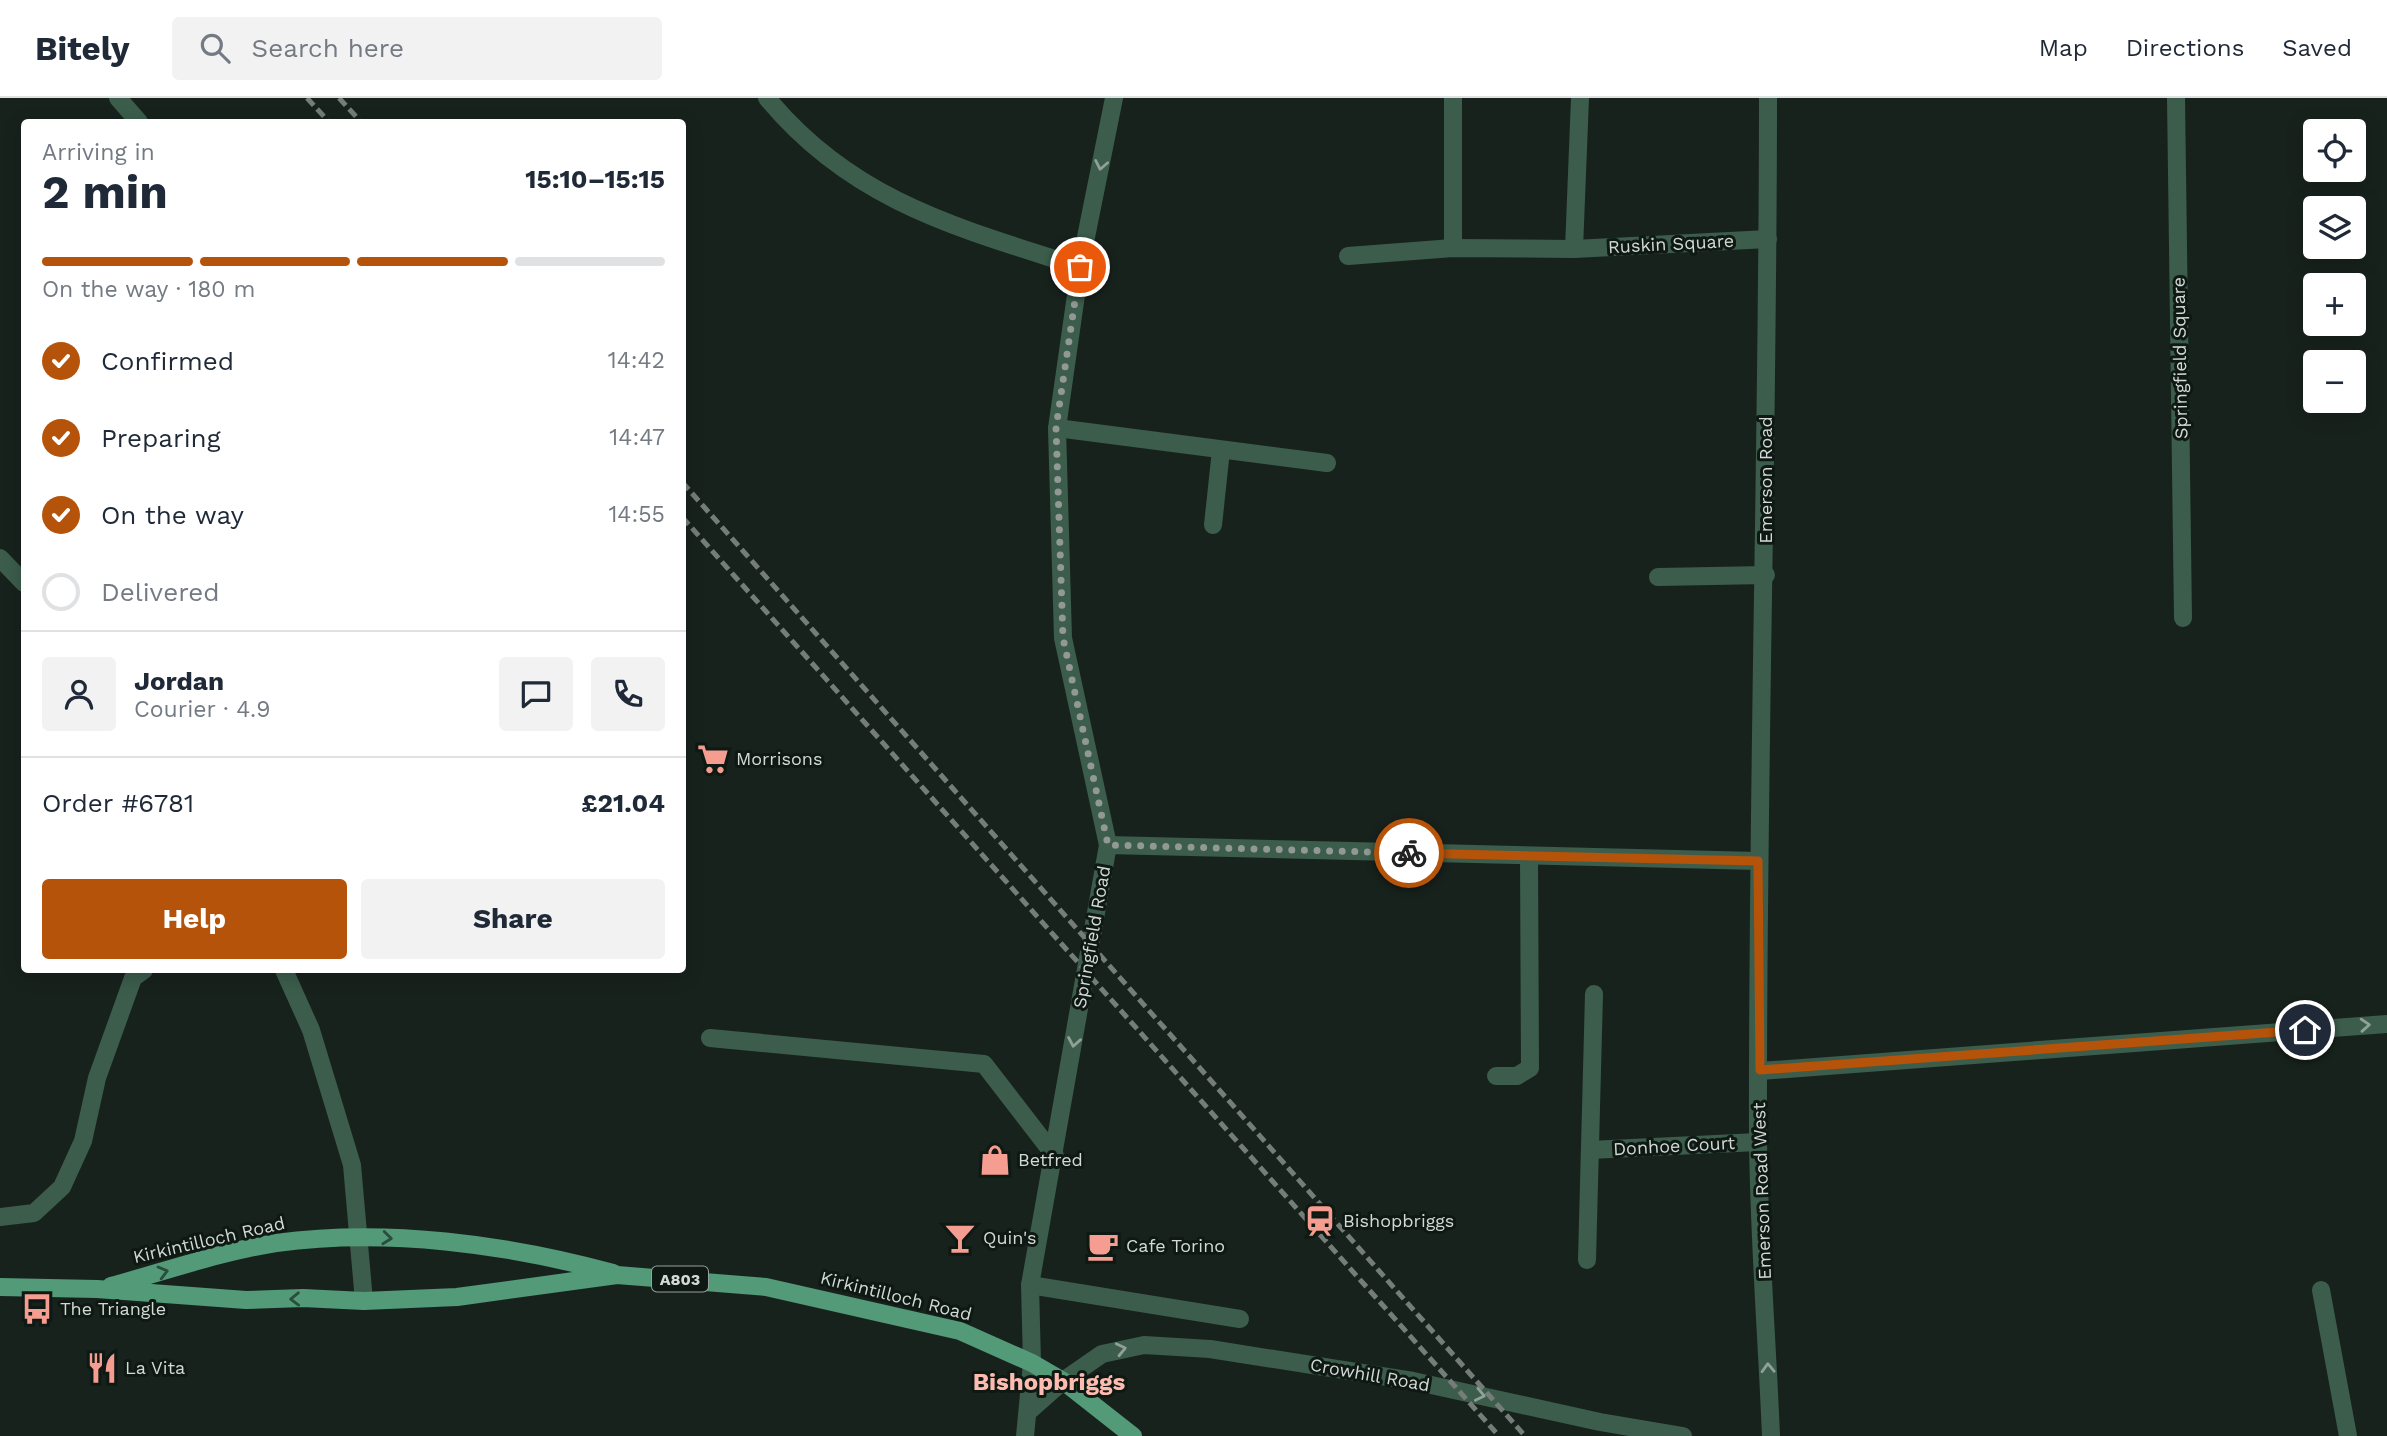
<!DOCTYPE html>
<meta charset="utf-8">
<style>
:root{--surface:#fff;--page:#f2f2f3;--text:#1f2937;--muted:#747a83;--line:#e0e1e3;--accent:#b45309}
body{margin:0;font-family:"Work Sans",sans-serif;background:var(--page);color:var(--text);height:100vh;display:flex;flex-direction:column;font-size:26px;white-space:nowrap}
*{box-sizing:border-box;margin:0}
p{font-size:23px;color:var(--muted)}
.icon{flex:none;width:38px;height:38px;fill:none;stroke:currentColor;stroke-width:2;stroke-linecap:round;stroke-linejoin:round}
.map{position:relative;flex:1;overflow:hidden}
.drawer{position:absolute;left:21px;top:21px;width:665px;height:854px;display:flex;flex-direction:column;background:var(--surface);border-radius:7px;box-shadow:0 4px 18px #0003}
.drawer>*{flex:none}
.buttons{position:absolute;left:2303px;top:21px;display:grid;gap:14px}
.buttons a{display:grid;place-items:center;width:63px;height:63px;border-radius:7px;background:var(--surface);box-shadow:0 4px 18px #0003;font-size:35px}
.pin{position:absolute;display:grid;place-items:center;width:60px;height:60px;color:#fff;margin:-30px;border:4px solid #fff;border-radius:50%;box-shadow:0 2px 7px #0007}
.courier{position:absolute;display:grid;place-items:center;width:70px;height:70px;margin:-35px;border:5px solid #b45309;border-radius:50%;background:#fff;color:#222;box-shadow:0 2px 9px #0007}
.overview em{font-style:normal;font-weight:700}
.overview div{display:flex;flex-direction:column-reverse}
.overview{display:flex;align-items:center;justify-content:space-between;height:119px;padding:0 21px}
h1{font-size:46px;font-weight:700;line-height:52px}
.bar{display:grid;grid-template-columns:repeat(4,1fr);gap:10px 7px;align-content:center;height:84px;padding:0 21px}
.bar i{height:9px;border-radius:5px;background:var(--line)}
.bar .active{background:var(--accent)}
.bar p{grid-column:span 4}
.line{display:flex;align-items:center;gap:18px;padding:0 21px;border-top:2px solid var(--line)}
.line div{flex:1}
.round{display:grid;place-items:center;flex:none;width:74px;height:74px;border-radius:7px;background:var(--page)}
ol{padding:0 21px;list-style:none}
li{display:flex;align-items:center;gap:21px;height:77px}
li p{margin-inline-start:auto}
li .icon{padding:7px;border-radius:50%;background:var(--accent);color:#fff;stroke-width:4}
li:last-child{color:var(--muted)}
li i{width:38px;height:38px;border:4px solid var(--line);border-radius:50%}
.action{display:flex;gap:14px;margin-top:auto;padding:14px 21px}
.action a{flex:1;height:80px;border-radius:7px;background:var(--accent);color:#fff;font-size:28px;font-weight:700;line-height:80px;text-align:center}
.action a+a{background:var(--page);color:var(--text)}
header{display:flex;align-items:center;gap:42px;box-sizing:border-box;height:98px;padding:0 35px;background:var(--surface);border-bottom:2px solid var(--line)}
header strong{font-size:33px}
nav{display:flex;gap:38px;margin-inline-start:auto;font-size:24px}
.search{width:490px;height:63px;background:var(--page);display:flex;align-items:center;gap:18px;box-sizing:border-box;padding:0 24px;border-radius:7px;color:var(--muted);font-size:26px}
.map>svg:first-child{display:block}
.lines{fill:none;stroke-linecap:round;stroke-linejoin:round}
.minor{stroke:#3c5d4c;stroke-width:18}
.major{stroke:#529a78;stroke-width:18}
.rail{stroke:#757d79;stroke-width:5;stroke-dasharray:10 5;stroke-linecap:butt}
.oneway{stroke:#8fa198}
.oneway2{stroke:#2a4d3c}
.done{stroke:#929995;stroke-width:7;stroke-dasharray:0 12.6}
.route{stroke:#b45309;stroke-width:9}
.labels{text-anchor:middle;stroke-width:6;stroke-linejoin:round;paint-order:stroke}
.shield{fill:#0f1914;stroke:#989f9c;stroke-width:2}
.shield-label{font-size:16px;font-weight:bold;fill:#d3d9d6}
.street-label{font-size:18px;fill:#d3d9d6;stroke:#0f1914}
.poi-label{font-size:18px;fill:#d3d9d6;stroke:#0f1914;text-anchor:start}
.district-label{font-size:24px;font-weight:bold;fill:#febbb0;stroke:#0f1914}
</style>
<header>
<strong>Bitely</strong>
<div class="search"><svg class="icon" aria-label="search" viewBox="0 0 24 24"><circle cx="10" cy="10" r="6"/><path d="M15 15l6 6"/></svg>Search here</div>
<nav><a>Map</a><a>Directions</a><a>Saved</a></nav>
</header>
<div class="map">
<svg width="2387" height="1338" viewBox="0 0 2387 1338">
<rect width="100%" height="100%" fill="#18221d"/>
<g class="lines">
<g class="minor">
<polyline points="118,0 139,24"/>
<path d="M767 0C852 103 958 130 1080 169"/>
<polyline points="1453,0 1453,150"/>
<path d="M1768 0C1768 348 1757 695 1758 1042 1759 1141 1767 1240 1771 1338"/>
<polyline points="2176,0 2183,520"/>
<polyline points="1574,151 1580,0"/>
<polyline points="1348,158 1453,150 1574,151 1768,141"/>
<polyline points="1057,330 1327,365"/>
<polyline points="1213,427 1221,352"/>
<polyline points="0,460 24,485"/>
<polyline points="1658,479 1766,477"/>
<polyline points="1108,747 1758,763"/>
<polyline points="284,872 311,932 352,1067 364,1203"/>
<polyline points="710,940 984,966 1055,1058"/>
<polyline points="1760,973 2387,926"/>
<polyline points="1496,978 1517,978 1530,970 1529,758"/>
<polyline points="1590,1052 1758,1044"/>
<polyline points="0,1119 34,1115 62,1089 83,1043 97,980 133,880 144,872"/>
<polyline points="1587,1162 1594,896"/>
<polyline points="1030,1187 1240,1221"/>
<polyline points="2321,1192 2348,1338"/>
<polyline points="1028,1314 1063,1283 1102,1256 1144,1247 1210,1251 1413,1283 1600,1324 1683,1338"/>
<polyline points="1025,1338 1032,1265 1030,1187 1108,747 1063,540 1057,330 1080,169 1114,0"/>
</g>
<g class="major">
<path d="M111 1188C163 1174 223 1153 276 1145 386 1130 506 1146 613 1175"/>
<polyline points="0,1189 97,1191 246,1202 303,1200 364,1203 457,1199 617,1177 766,1189 960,1233 1032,1265 1063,1283 1133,1338"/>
</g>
<g class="rail">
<polyline points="307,0 329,24"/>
<polyline points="339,0 361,24"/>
<polyline points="682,384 1525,1338"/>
<polyline points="682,419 1499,1338"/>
</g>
</g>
<defs><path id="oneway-chevron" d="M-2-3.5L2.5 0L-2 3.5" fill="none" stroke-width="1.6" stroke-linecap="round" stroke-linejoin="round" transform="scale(1.75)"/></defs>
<g class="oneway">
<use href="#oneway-chevron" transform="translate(1101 67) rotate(101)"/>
<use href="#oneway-chevron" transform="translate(2365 927) rotate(-4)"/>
<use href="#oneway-chevron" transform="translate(1074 944) rotate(100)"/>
<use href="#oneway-chevron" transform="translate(1121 1251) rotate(-13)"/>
<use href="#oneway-chevron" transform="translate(1768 1270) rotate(-92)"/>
<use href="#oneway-chevron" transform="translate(1480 1297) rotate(12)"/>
</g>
<g class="oneway2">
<use href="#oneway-chevron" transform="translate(387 1140) rotate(6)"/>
<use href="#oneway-chevron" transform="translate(163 1174) rotate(-15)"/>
<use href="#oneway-chevron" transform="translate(295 1201) rotate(179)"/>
</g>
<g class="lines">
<polyline class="done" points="1080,169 1056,330 1063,540 1108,747 1409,755"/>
<polyline class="route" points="1409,755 1758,763 1760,972 2305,932"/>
</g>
<defs>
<symbol id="supermarket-bare" viewBox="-9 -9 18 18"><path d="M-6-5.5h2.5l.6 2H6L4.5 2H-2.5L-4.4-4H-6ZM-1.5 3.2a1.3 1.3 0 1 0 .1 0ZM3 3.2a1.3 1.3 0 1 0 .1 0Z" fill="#f59d90" stroke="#0f1914" stroke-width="2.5" paint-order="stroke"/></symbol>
<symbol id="shop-bare" viewBox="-9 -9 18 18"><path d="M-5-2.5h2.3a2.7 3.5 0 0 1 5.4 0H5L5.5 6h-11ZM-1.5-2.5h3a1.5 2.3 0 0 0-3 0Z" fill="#f59d90" stroke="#0f1914" stroke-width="2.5" paint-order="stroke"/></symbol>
<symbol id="station-bare" viewBox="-9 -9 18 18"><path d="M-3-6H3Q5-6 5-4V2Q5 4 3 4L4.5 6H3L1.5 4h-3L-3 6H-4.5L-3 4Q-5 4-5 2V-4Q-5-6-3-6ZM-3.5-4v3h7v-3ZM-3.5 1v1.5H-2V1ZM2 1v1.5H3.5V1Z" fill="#f59d90" stroke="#0f1914" stroke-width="2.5" paint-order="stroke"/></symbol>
<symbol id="bar-bare" viewBox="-9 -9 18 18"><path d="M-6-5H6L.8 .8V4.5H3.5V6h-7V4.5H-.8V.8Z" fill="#f59d90" stroke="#0f1914" stroke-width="2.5" paint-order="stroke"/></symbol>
<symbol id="cafe-bare" viewBox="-9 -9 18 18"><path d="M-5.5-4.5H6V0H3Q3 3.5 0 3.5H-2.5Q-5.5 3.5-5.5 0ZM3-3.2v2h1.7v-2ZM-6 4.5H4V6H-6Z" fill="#f59d90" stroke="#0f1914" stroke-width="2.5" paint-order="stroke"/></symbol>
<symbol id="bus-bare" viewBox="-9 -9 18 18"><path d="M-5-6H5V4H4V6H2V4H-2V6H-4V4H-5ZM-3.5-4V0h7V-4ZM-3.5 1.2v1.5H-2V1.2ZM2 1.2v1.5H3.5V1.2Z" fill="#f59d90" stroke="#0f1914" stroke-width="2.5" paint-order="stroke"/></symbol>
<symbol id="restaurant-bare" viewBox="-9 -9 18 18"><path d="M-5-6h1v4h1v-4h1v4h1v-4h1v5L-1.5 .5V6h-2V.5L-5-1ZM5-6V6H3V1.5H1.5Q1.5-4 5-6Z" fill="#f59d90" stroke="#0f1914" stroke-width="2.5" paint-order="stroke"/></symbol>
</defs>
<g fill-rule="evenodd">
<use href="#supermarket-bare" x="691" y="639" width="44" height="44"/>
<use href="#shop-bare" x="973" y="1040" width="44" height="44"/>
<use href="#station-bare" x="1298" y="1101" width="44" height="44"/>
<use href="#bar-bare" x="938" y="1118" width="44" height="44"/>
<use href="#cafe-bare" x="1081" y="1126" width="44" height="44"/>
<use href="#bus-bare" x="15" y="1189" width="44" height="44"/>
<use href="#restaurant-bare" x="80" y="1248" width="44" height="44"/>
</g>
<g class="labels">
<rect class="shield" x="652" y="1168.5" width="56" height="25" rx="5"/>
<g class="shield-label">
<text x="680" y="1187">A803</text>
</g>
<g class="street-label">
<text transform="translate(1671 146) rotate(-3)" y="6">Ruskin Square</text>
<text transform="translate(2180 260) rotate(-91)" y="6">Springfield Square</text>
<text transform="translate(1766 382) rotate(-90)" y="6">Emerson Road</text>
<text transform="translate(1092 839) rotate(-80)" y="6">Springfield Road</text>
<text transform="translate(1674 1048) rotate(-3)" y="6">Donhoe Court</text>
<text transform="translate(1762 1093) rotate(-92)" y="6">Emerson Road West</text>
<text transform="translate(209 1142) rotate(-13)" y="6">Kirkintilloch Road</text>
<text transform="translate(896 1198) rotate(14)" y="6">Kirkintilloch Road</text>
<text transform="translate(1370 1277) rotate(10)" y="6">Crowhill Road</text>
</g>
<g class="poi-label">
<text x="736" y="667">Morrisons</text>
<text x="1018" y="1068">Betfred</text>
<text x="1343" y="1129">Bishopbriggs</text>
<text x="983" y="1146">Quin's</text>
<text x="1126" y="1154">Cafe Torino</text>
<text x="60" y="1217">The Triangle</text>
<text x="125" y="1276">La Vita</text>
</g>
<g class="district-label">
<text x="1049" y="1292">Bishopbriggs</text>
</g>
</g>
</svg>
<div class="buttons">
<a><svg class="icon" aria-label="locate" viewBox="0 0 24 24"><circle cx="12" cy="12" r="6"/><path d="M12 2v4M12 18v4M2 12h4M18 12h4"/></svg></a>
<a><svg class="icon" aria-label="layers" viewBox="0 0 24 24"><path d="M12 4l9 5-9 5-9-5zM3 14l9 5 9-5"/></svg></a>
<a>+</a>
<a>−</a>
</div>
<div class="pin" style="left:1080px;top:169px;background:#ea580c"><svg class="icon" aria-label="bag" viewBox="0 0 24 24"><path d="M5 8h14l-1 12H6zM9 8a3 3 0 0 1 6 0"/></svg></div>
<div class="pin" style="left:2305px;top:932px;background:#1f2937"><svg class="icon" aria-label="home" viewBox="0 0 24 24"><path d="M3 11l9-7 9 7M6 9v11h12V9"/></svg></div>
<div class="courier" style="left:1409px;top:755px"><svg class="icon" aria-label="bike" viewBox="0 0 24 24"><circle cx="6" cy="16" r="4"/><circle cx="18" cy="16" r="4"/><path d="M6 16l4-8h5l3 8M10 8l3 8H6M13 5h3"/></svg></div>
<section class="drawer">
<div class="overview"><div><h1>2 min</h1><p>Arriving in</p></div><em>15:10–15:15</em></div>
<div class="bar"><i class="active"></i><i class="active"></i><i class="active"></i><i></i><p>On the way · 180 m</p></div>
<ol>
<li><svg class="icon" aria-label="check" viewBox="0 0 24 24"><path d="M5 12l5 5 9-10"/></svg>Confirmed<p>14:42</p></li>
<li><svg class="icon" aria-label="check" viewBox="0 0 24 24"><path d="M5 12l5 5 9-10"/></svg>Preparing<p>14:47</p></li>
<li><svg class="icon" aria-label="check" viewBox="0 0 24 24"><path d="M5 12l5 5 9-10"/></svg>On the way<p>14:55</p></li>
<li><i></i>Delivered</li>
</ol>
<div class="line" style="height:126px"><a class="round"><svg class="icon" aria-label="person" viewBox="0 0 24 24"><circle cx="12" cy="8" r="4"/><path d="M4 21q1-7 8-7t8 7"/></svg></a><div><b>Jordan</b><p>Courier · 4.9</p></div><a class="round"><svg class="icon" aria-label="chat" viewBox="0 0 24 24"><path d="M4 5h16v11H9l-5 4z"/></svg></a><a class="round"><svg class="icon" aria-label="phone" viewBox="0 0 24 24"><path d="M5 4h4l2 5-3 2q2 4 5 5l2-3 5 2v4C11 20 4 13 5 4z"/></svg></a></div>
<div class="line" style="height:91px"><div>Order #6781</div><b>£21.04</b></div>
<div class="action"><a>Help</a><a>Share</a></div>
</section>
</div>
